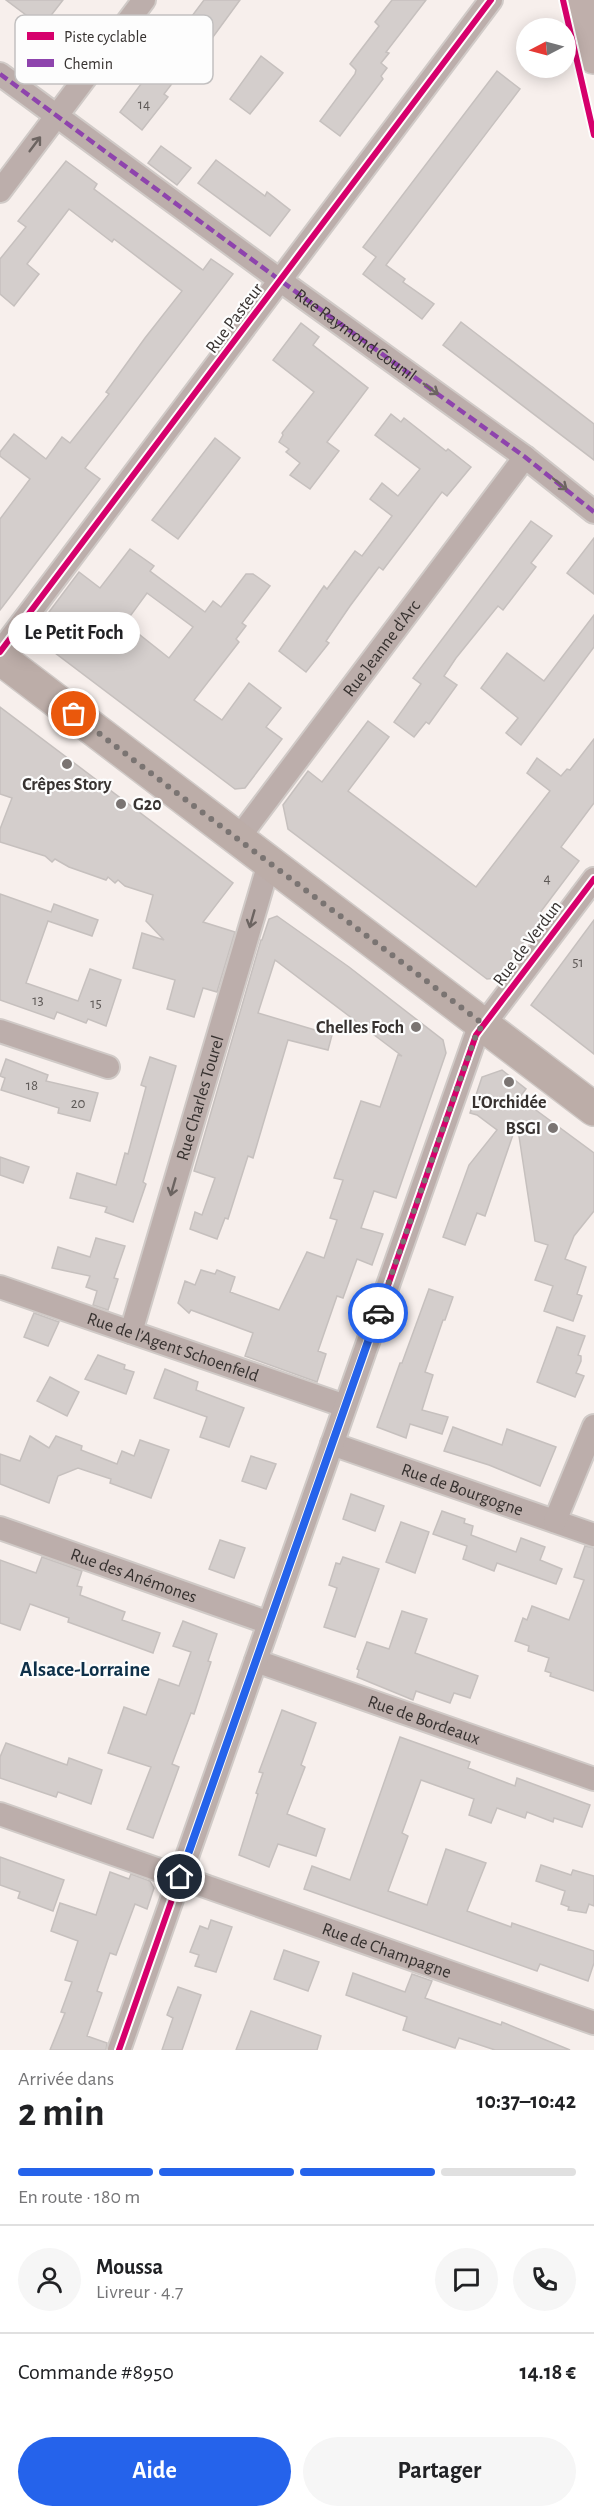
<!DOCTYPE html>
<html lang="fr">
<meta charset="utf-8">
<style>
:root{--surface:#fff;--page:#f6f6f6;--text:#202124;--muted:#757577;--line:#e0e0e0;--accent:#2563eb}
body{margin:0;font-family:"Alegreya Sans",sans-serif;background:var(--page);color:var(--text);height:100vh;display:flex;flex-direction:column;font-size:22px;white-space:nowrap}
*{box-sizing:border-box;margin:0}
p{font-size:20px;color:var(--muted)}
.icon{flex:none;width:33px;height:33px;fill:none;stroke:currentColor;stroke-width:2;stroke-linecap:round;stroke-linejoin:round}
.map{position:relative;height:2050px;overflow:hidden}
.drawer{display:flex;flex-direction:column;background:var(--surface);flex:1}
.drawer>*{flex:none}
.needle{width:39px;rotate:264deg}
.buttons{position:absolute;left:516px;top:18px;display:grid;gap:12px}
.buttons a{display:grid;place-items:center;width:60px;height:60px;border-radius:50%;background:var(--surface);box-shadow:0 3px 15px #0003;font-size:30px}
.pin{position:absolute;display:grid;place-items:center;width:51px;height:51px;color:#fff;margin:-26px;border:3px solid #fff;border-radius:50%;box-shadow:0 2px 6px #0007}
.courier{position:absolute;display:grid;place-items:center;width:60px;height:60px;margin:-30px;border:4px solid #2563eb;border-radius:50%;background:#fff;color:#222;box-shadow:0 2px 8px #0007}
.bubble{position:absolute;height:42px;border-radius:21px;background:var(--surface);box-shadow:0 3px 15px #0003;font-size:20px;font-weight:700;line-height:42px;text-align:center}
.headline em{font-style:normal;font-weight:700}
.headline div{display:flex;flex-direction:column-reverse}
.headline{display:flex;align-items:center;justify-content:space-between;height:102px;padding:0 18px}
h1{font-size:39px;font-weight:700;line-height:45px}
.bar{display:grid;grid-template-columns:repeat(4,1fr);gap:9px 6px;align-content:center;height:72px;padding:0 18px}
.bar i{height:8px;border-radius:4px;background:var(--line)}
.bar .selected{background:var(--accent)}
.bar p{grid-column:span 4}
.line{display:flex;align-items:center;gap:15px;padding:0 18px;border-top:2px solid var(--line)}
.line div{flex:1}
.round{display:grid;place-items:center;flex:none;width:63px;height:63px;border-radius:32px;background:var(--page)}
.button{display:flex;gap:12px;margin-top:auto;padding:12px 18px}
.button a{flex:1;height:69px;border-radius:36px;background:var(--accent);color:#fff;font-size:24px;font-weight:700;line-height:69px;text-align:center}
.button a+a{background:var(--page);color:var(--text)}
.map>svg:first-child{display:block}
.building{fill:#d4cecc;stroke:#c6c0be;stroke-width:1.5;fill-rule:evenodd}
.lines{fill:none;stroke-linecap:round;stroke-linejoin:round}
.street-casing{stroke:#d0cac7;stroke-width:26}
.secondary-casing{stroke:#d0cac7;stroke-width:36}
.primary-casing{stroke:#d0cac7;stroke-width:36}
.street{stroke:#bcaeab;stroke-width:22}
.secondary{stroke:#bcada8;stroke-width:33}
.primary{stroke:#bfafab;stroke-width:33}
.quiet{stroke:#8e44ad;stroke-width:4.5;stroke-dasharray:9 4.5;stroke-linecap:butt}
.cycleway-casing{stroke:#fdfdfd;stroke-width:10}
.cycleway{stroke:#d6006c;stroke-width:6}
.oneway{stroke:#6c6461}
.done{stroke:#7a7472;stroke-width:6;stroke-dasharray:0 10.8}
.route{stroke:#2563eb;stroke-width:8}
.poi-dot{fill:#7a7472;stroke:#fdfdfd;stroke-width:2}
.labels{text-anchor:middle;stroke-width:4.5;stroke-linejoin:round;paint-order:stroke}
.number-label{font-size:15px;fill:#5e5957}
.street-label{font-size:18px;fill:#373230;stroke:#fdfdfd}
.poi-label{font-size:18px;font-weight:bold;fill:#373230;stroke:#fdfdfd}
.quarter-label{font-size:21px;font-weight:bold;fill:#0e3049;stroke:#fdfdfd}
.key{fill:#fdfdfd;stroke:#c2c0c0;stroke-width:1.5}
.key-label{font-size:16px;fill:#373230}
</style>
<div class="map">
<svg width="594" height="2050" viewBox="0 0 594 2050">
<rect width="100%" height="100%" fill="#f7efec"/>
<g class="building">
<polygon points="6,0 63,0 42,27"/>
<polygon points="204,0 240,0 194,63 190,60 164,94 168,97 142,130 120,112"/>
<polygon points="392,0 426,0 386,52 389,53 381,63 387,68 381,76 383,79 340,136 320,121 355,74 356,70 350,64 379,26 375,22"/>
<polygon points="261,56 283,73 250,114 230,99"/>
<polygon points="497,71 520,89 386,265 405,279 403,282 434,304 422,319 363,274 376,257 363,247"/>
<polygon points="161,146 191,168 177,185 148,163"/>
<polygon points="216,160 265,196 267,192 290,210 270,236 198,183"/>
<polygon points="66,161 97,184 94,189 203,270 211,259 233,274 85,468 100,479 0,610 0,519 30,479 0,456 0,452 14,434 46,459 62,437 70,443 109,394 106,392 145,338 182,291 114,239 112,242 69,209 27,264 39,274 14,306 0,294 0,259 26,227 18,221"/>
<polygon points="461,322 594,424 594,460 443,345"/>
<polygon points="301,323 319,337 313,345 368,388 327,442 339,451 310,489 290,475 300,463 286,452 289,449 279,442 283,435 282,433 314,392 273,360"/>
<polygon points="391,414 401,422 404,418 446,451 448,449 471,467 447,496 442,492 383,570 379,567 350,606 326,641 329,643 306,672 279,651 324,586 327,589 355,551 362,556 392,516 370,499 382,483 398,496 420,469 375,435"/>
<polygon points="215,438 240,458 178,539 152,520"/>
<polygon points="531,521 552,536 531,563 536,567 503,610 498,606 456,658 444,676 457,685 429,724 426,722 414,737 394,722 421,684 413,678"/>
<polygon points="594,538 594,594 567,573"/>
<path d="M130 549 154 566 150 571 205 612 213 601 221 607 246 574H253L270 586 242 623 246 626 236 639 239 642 194 700 222 720 249 683 281 708 266 727 282 739 245 788 235 789 42 643 40 624 79 572 100 588ZM147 593 193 627 169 658 125 623Z"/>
<polygon points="594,615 594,647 521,745 506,733 518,718 481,688 507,653 544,681"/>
<polygon points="0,707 233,883 203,922 235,932 217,992 203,988 194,1017 167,1009 175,980 133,968 142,933 164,940 146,921 153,895 125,886 118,880 115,883 108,877 106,880 69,867 55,859 52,862 45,856 0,842 0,829 12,798 0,794"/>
<polygon points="368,721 389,737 348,791 476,887 550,791 527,773 537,758 561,776 567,769 570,770 594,739 594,803 561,847 579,861 539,914 543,916 497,978 487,979 288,829 283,805 308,771 322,782"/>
<polygon points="0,894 51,912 54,904 98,920 92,936 48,921 26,983 78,1001 90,969 121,980 106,1026 88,1019 86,1023 57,1012 54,1019 0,1000"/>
<polygon points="277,916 349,967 443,1040 446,1053 396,1198 374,1191 361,1228 383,1234 372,1265 357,1259 343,1298 337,1296 318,1351 326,1354 317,1382 245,1356 253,1333 191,1310 189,1313 178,1303 185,1281 195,1285 201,1270 215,1274 217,1270 235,1277 230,1292 279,1310 307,1252 324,1258 337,1220 330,1218 343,1180 334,1178 361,1101 380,1107 398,1055 402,1056 275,960 258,1013 332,1035 328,1050 288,1040 253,1158 248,1156 228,1219 225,1218 217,1239 190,1229 195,1212 202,1215 215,1178 194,1171 261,940 262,940 269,919"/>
<polygon points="594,920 594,1054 531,1005"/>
<polygon points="150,1057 176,1066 143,1182 146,1184 133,1222 105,1212 107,1207 70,1198 77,1173 116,1185 125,1153 128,1154 146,1087 141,1085"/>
<polygon points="6,1059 48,1075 46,1081 98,1093 90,1121 58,1113 59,1108 1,1090 5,1078 0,1076"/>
<polygon points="502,1070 526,1089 519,1098 526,1099 525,1102 594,1153 594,1211 574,1236 565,1259 586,1267 577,1294 582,1296 573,1321 544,1311 553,1286 535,1280 548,1245 535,1241 517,1123 485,1216 477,1213 465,1245 443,1237 469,1165 497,1130 477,1115 470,1113 482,1077"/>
<polygon points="0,1157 29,1167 23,1183 0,1175"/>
<polygon points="96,1238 125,1246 114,1278 118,1279 108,1310 93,1305 97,1291 86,1287 90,1276 52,1268 58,1247 90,1257"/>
<polygon points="429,1289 453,1297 445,1320 443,1320 425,1372 433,1375 422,1410 448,1417 442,1434 410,1424 406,1438 377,1427 400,1363 402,1363"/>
<polygon points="34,1313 59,1322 48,1346 24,1337"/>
<polygon points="557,1327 585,1336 578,1355 581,1356 581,1361 576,1373 584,1376 575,1397 537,1382"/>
<polygon points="98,1355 125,1365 124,1369 134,1372 126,1394 85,1379"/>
<polygon points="165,1369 198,1382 196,1390 244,1408 229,1447 200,1437 207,1417 154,1398"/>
<polygon points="50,1377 79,1392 67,1416 37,1401"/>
<polygon points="453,1427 502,1445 507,1429 556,1447 540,1486 489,1465 444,1451"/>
<polygon points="30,1436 49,1448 56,1436 82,1446 81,1450 117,1464 122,1451 134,1456 140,1440 169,1450 151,1498 110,1483 111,1479 78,1468 58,1476 49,1503 0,1484 0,1454 20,1461"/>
<polygon points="251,1456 276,1464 266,1489 242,1481"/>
<polygon points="351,1494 384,1506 375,1531 343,1519"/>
<polygon points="442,1511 465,1519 464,1523 473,1526 471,1535 516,1552 521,1538 545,1547 540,1560 562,1569 556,1584 497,1563 494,1571 463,1559 467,1546 433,1534"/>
<polygon points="401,1522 429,1532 415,1573 386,1562"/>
<polygon points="220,1540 245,1548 234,1578 209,1569"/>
<polygon points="585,1546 594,1548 594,1691 550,1676 551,1673 545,1671 549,1658 528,1651 529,1646 515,1641 523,1618 527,1620 532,1606 569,1620 584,1580 574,1577"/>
<polygon points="42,1557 82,1571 77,1586 82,1587 80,1595 125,1612 122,1620 160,1633 153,1653 68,1622 69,1618 30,1604 20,1630 0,1623 0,1560 36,1573"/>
<polygon points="343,1557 379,1569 355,1637 324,1627 337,1588 329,1585 336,1563 340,1564"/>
<polygon points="402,1611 427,1619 415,1653 478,1676 470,1698 454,1693 450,1703 416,1691 413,1700 357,1677 359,1670 357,1669 367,1642 389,1649"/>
<polygon points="183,1621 217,1634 208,1661 211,1662 194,1714 191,1713 172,1764 179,1767 153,1838 127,1829 151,1767 108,1753 124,1707 146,1715 159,1679 179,1686 191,1652 173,1646"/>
<polygon points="282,1710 316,1723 301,1765 305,1767 287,1814 325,1829 316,1856 278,1844 269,1867 239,1855 258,1794 256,1793 263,1773 259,1772"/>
<polygon points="400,1737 470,1762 468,1768 515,1786 517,1778 590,1805 582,1827 554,1818 553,1822 527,1812 525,1818 497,1808 491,1823 469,1815 474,1799 421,1780 402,1833 408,1836 388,1891 427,1905 446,1849 486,1863 467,1911 511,1927 512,1923 594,1951 594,1963 588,1981 540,1964 537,1971 304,1889 312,1866 350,1880"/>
<polygon points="6,1743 67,1765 69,1758 102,1770 91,1804 58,1792 56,1797 0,1778 0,1757"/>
<polygon points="0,1857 64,1880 53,1911 18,1898 20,1892 0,1885"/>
<polygon points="541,1865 571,1875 573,1870 594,1876 594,1906 589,1904 586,1913 568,1910 569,1907 561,1904 565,1891 536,1881"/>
<polygon points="110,1872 129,1879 131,1874 150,1881 154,1888 147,1909 135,1904 116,1955 110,1953 97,1991 102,1993 87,2036 107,2043 106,2050 50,2050 65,2013 61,2012 72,1982 65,1980 78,1941 51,1931 60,1903 96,1915"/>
<polygon points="211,1920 232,1927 216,1972 195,1966 199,1955 190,1952 200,1926 208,1929"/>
<polygon points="284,1950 319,1962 308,1991 274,1979"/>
<polygon points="353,1973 405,1992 412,1974 432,1981 425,1998 501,2025 502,2022 570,2050 495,2050 459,2038 455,2048 403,2030 407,2017 346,1995"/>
<polygon points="178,1987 201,1995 182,2050 162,2050 173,2018 167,2015"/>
<polygon points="251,2011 321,2036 317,2050 236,2050"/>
</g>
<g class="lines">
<defs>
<g id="street">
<path id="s1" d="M0 74 281 281 525 457 594 512"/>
<polyline points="0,191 144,0"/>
<polyline points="0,652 491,0"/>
<path id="s2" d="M237 840 525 457"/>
<polyline points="0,1031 108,1067"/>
<path id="s3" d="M0 1287 345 1406"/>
<path id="s4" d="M131 1332 269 863"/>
<path id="s5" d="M332 1444 594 1535"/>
<polyline points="555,1521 594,1426"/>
<path id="s6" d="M0 1528 269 1623"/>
<path id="s7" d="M256 1661 594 1779"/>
<path id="s8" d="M0 1814 594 2023"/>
<polyline points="119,2050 476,1035 594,879"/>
</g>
<path id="secondary" d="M0 658C197 809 396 958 594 1109"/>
<polyline id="primary" points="580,0 594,57"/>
</defs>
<use href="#street" class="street-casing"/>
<use href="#secondary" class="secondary-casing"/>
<use href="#primary" class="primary-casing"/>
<use href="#street" class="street"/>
<use href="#secondary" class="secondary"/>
<use href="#primary" class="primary"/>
<polyline class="quiet" points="0,74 281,281 525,457 594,512"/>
<defs>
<g id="cycleway">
<polyline points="563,0 594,135"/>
<polyline points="0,652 491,0"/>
<polyline points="119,2050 476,1035 594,879"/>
</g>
</defs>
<use href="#cycleway" class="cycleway-casing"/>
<use href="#cycleway" class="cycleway"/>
</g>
<defs><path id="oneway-shaft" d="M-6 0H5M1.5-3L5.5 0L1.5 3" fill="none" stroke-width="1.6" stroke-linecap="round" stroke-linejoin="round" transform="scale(1.5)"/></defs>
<g class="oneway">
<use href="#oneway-shaft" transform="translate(35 144) rotate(-53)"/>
<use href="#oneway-shaft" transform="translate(431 389) rotate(36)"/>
<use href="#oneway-shaft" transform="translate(560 484) rotate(39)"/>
<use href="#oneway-shaft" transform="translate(252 919) rotate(106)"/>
<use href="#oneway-shaft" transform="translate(173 1187) rotate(106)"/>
</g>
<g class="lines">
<path class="done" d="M74 714C209 819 347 920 483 1024L476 1035 378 1313"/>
<polyline class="route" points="180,1877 378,1313"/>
</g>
<g class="poi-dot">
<circle cx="67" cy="764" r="6"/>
<circle cx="121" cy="804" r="6"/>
<circle cx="416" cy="1027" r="6"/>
<circle cx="509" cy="1082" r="6"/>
<circle cx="553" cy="1128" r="6"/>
</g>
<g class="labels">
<g class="number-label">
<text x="144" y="109">14</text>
<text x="547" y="883">4</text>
<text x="578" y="967">51</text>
<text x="38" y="1005">13</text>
<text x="96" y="1008">15</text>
<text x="32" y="1090">18</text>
<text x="78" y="1108">20</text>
</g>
<g class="street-label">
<text transform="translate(234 318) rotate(-53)" y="6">Rue Pasteur</text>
<text dy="6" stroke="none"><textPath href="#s1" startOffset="441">Rue Raymond Counil</textPath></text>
<text dy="6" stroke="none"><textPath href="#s2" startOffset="240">Rue Jeanne d'Arc</textPath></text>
<text transform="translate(527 943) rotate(-53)" y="6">Rue de Verdun</text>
<text dy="6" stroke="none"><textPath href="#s4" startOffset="244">Rue Charles Tourel</textPath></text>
<text dy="6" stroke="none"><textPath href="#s3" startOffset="183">Rue de l'Agent Schoenfeld</textPath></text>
<text dy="6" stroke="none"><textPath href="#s5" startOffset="138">Rue de Bourgogne</textPath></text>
<text dy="6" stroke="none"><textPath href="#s6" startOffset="142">Rue des Anémones</textPath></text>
<text dy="6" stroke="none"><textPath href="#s7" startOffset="178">Rue de Bordeaux</textPath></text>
<text dy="6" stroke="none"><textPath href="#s8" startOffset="410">Rue de Champagne</textPath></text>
</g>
<g class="poi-label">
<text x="67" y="790">Crêpes Story</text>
<text x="133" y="810" text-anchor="start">G20</text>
<text x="404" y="1033" text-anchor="end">Chelles Foch</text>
<text x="509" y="1108">L'Orchidée</text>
<text x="541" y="1134" text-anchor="end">BSGI</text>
</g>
<g class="quarter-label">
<text x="85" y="1676">Alsace-Lorraine</text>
</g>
</g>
<rect x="15" y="15" width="198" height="69" rx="9" class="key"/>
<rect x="27" y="32" width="27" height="8" fill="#d6006c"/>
<rect x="27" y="59" width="27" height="8" fill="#8e44ad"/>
<g class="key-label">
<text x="64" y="42">Piste cyclable</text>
<text x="64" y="69">Chemin</text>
</g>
</svg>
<div class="buttons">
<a><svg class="needle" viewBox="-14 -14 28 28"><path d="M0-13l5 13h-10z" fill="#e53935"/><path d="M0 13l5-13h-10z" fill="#757577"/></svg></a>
</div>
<div class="pin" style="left:74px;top:714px;background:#ea580c"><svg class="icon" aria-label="bag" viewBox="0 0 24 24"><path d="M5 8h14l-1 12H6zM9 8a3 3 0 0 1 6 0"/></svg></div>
<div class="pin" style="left:180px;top:1877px;background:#1f2937"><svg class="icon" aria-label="home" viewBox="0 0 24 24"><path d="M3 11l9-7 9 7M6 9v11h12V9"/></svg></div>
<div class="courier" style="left:378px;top:1313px"><svg class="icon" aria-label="car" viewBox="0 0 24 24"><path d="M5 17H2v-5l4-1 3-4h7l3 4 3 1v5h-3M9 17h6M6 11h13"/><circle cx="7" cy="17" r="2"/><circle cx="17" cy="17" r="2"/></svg></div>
<div class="bubble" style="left:8px;top:612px;width:132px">Le Petit Foch</div>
</div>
<section class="drawer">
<div class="headline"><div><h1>2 min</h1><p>Arrivée dans</p></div><em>10:37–10:42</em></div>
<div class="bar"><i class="selected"></i><i class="selected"></i><i class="selected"></i><i></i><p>En route · 180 m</p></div>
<div class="line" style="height:108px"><a class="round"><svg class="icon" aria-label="person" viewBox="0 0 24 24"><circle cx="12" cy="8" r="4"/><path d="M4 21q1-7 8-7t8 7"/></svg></a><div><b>Moussa</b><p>Livreur · 4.7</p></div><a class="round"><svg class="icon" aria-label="chat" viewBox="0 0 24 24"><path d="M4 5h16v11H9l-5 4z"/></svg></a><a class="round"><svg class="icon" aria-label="phone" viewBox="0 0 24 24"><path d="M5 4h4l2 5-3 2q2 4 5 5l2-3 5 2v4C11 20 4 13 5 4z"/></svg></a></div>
<div class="line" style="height:78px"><div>Commande #8950</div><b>14.18 €</b></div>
<div class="button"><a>Aide</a><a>Partager</a></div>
</section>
